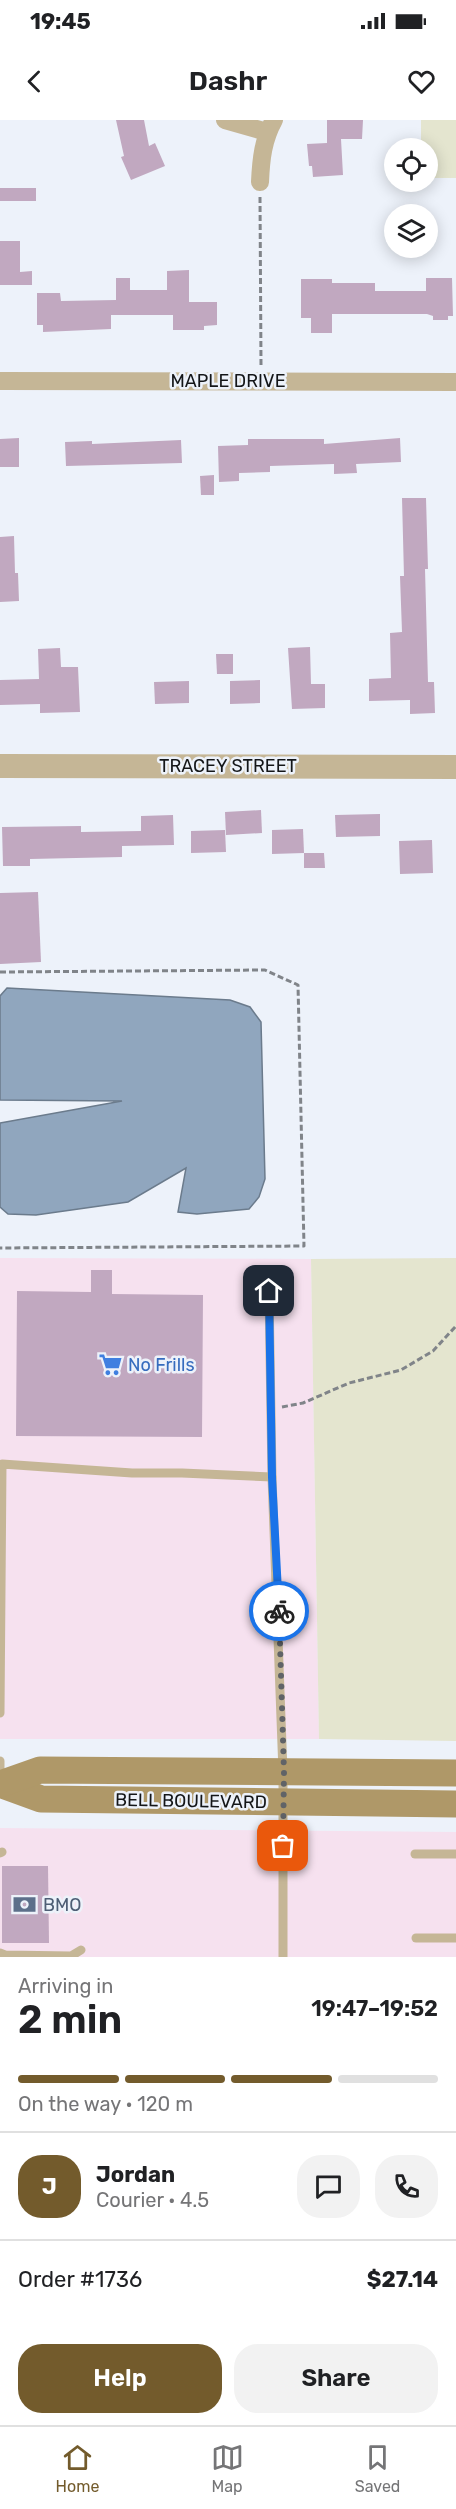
<!DOCTYPE html>
<meta charset="utf-8">
<style>
:root{--surface:#fff;--page:#f2f2f2;--text:#202124;--muted:#757577;--line:#e0e0e0;--accent:#735b2c}
body{margin:0;font-family:Rubik,sans-serif;background:var(--page);color:var(--text);height:100vh;display:flex;flex-direction:column;font-size:22px;white-space:nowrap}
*{box-sizing:border-box;margin:0}
p{font-size:20px;color:var(--muted)}
.icon{flex:none;width:33px;height:33px;fill:none;stroke:currentColor;stroke-width:2;stroke-linecap:round;stroke-linejoin:round}
.map{position:relative;height:1837px;overflow:hidden}
.panel{display:flex;flex-direction:column;background:var(--surface);flex:1}
.panel>*{flex:none}
.fabs{position:absolute;left:384px;top:18px;display:grid;gap:12px}
.fabs a{display:grid;place-items:center;width:54px;height:54px;border-radius:50%;background:var(--surface);box-shadow:0 3px 15px #0003;font-size:30px}
.pin{position:absolute;display:grid;place-items:center;width:51px;height:51px;color:#fff;margin:-26px;border-radius:12px;box-shadow:0 3px 9px #0006}
.courier{position:absolute;display:grid;place-items:center;width:60px;height:60px;margin:-30px;border:4px solid #1a73e8;border-radius:50%;background:#fff;color:#222;box-shadow:0 2px 8px #0007}
.head em{font-style:normal;font-weight:600}
.head div{display:flex;flex-direction:column-reverse}
.head{display:flex;align-items:center;justify-content:space-between;height:102px;padding:0 18px}
h1{font-size:39px;font-weight:600;line-height:45px}
.bar{display:grid;grid-template-columns:repeat(4,1fr);gap:9px 6px;align-content:center;height:72px;padding:0 18px}
.bar i{height:8px;border-radius:4px;background:var(--line)}
.bar .active{background:var(--accent)}
.bar p{grid-column:span 4}
.line{display:flex;align-items:center;gap:15px;padding:0 18px;border-top:2px solid var(--line)}
.line div{flex:1}
.round{display:grid;place-items:center;flex:none;width:63px;height:63px;border-radius:24px;background:var(--page)}
.primary-button{display:flex;gap:12px;margin-top:auto;padding:12px 18px}
.primary-button a{flex:1;height:69px;border-radius:24px;background:var(--accent);color:#fff;font-size:24px;font-weight:600;line-height:69px;text-align:center}
.primary-button a+a{background:var(--page);color:var(--text)}
.status{display:flex;justify-content:space-between;align-items:center;height:42px;padding:0 30px;background:var(--surface);direction:ltr}
.status svg{height:16px;fill:currentColor}
header{display:flex;justify-content:space-between;align-items:center;height:78px;padding:0 18px;background:var(--surface);font-size:27px;font-weight:600}
.tab-bar{display:flex;justify-content:space-around;align-items:center;height:84px;border-top:2px solid var(--line);background:var(--surface);font-size:16px;color:var(--muted)}
.tab-bar a{display:grid;justify-items:center;gap:3px}
.tab-bar .active{color:var(--accent)}
.map>svg:first-child{display:block}
.commercial{fill:#f6e1ef}
.green{fill:#e4e5cf}
.water{fill:#90a6be;stroke:#6b7b8c;stroke-width:1.5}
.building{fill:#c1a8c0}
.lines{fill:none;stroke-linecap:round;stroke-linejoin:round}
.path{stroke:#808489;stroke-width:3;stroke-dasharray:6 3;stroke-linecap:butt}
.service{stroke:#c5b696;stroke-width:9}
.minor{stroke:#c5b696;stroke-width:18}
.tertiary{stroke:#c5b696;stroke-width:24}
.secondary{stroke:#af9868;stroke-width:27}
.done{stroke:#606367;stroke-width:6;stroke-dasharray:0 10.8}
.route{stroke:#1a73e8;stroke-width:8}
.labels{text-anchor:middle;stroke-width:5;stroke-linejoin:round;paint-order:stroke}
.street-label{font-size:18px;fill:#141618;stroke:#edf2fa}
.shop-label{font-size:18px;fill:#366cbe;stroke:#edf2fa;text-anchor:start}
.service-label{font-size:18px;fill:#4e5e75;stroke:#edf2fa;text-anchor:start}
</style>
<div class="status"><b>19:45</b><svg viewBox="0 0 49 12"><path d="M0 12V9h3v3zM5 12V6h3v6zM10 12V3h3v9zM15 12V0h3v12zM26 1h20v11H26zM47 4h2v5h-2z"/></svg></div>
<header><svg class="icon" aria-label="back" viewBox="0 0 24 24"><path d="M15 5l-7 7 7 7"/></svg>Dashr<svg class="icon" aria-label="heart" viewBox="0 0 24 24"><path d="M12 20l-8-8c-3-5 5-10 8-4 3-6 11-1 8 4z"/></svg></header>
<div class="map">
<svg width="456" height="1837" viewBox="0 0 456 1837">
<rect width="100%" height="100%" fill="#edf2fa"/>
<g class="commercial">
<polygon points="0,1138 311,1139 319,1619 0,1619"/>
<polygon points="0,1708 456,1712 456,1837 0,1837"/>
</g>
<g class="green">
<polygon points="421,0 456,0 456,58 428,58 428,28 421,28"/>
<polygon points="456,1138 456,1621 319,1619 311,1139"/>
</g>
<polygon class="water" points="7,868 230,880 250,887 261,902 265,1059 259,1077 249,1089 197,1094 178,1092 186,1048 128,1082 36,1095 8,1094 0,1087 0,1003 122,981 0,980 0,876"/>
<g class="building">
<polygon points="116,0 144,0 149,26 155,23 165,46 131,60 121,37 124,36"/>
<polygon points="327,0 363,0 362,19 341,19 343,55 313,57 312,46 309,46 307,24 327,23"/>
<rect x="0" y="68" width="36" height="13"/>
<polygon points="0,121 20,121 20,152 32,151 32,165 0,165"/>
<polygon points="189,150 189,182 217,182 217,205 204,206 204,210 173,210 173,195 111,195 111,209 43,212 43,205 37,205 37,173 60,173 61,181 116,180 116,158 130,158 130,170 167,170 167,151"/>
<polygon points="426,158 452,158 453,196 448,196 448,200 433,200 433,196 427,194 332,194 332,213 311,213 311,198 301,198 301,159 332,159 332,163 375,163 375,171 426,171"/>
<polygon points="19,318 19,347 0,347 0,319"/>
<polygon points="400,318 401,342 356,344 357,353 334,354 334,344 270,346 270,352 239,353 239,361 219,362 218,326 248,325 248,319 324,319 324,324"/>
<polygon points="181,320 182,343 66,346 65,322 92,321 92,324"/>
<polygon points="214,355 214,375 201,375 200,356"/>
<polygon points="402,378 426,378 428,449 425,449 428,562 434,562 435,593 410,594 410,580 369,581 369,559 391,558 390,513 402,512 400,456 404,456"/>
<polygon points="14,416 15,453 18,453 19,481 0,482 0,417"/>
<polygon points="310,527 311,564 325,564 325,588 292,589 288,528"/>
<polygon points="60,528 61,547 78,547 80,592 40,593 40,584 0,585 0,560 39,559 38,529"/>
<polygon points="216,534 233,534 233,554 217,554"/>
<polygon points="260,560 260,583 230,584 230,561"/>
<polygon points="189,561 189,583 155,584 154,562"/>
<polygon points="261,690 262,713 226,715 225,692"/>
<polygon points="380,694 380,716 336,717 335,695"/>
<polygon points="173,695 174,725 122,726 122,737 30,739 30,746 3,746 2,707 81,706 81,712 141,711 141,696"/>
<polygon points="303,709 304,733 272,734 272,710"/>
<polygon points="225,710 226,732 191,733 191,711"/>
<polygon points="432,720 433,753 400,754 399,721"/>
<polygon points="304,733 324,733 325,748 304,748"/>
<polygon points="38,772 41,842 0,844 0,773"/>
<polygon points="91,1150 112,1150 112,1174 203,1175 202,1317 16,1316 17,1171 91,1172"/>
<polygon points="2,1746 48,1746 49,1823 2,1823"/>
</g>
<g class="lines">
<g class="path">
<polyline points="260,77 261,245"/>
<polyline points="0,852 265,850 298,865 304,1126 0,1128"/>
<polyline points="282,1287 303,1283 349,1263 401,1250 433,1231 456,1206"/>
</g>
<g class="service">
<polyline points="269,1171 272,1357 283,1652 283,1837"/>
<polyline points="0,1593 2,1344 132,1353 182,1353 272,1357"/>
<polyline points="0,1641 0,1661"/>
<polyline points="0,1733 2,1732"/>
<polyline points="415,1734 456,1734"/>
<polyline points="416,1818 456,1818"/>
<polyline points="0,1833 5,1835 71,1836 81,1830"/>
</g>
<g class="minor">
<polyline points="225,0 267,12"/>
<path d="M260 62C261 39 263 20 274 0"/>
<polyline points="0,261 456,262"/>
</g>
<polyline class="tertiary" points="0,646 456,647"/>
<g class="secondary">
<polyline points="0,1664 41,1679 456,1684"/>
<polyline points="0,1664 40,1650 456,1653"/>
</g>
</g>
<g class="lines">
<polyline class="done" points="279,1491 284,1652 283,1726"/>
<polyline class="route" points="269,1171 272,1357 279,1491"/>
</g>
<defs>
<symbol id="supermarket-bare" viewBox="-9 -9 18 18"><path d="M-6-5.5h2.5l.6 2H6L4.5 2H-2.5L-4.4-4H-6ZM-1.5 3.2a1.3 1.3 0 1 0 .1 0ZM3 3.2a1.3 1.3 0 1 0 .1 0Z" fill="#3f7fe0" stroke="#edf2fa" stroke-width="2.5" paint-order="stroke"/></symbol>
<symbol id="bank-bare" viewBox="-9 -9 18 18"><path d="M-6-4H6V4H-6ZM0-2.3a2.3 2.3 0 1 0 0 4.6a2.3 2.3 0 1 0 0-4.6Z" fill="#5c6f8a" stroke="#edf2fa" stroke-width="2.5" paint-order="stroke"/></symbol>
</defs>
<g fill-rule="evenodd">
<use href="#supermarket-bare" x="94" y="1228" width="33" height="33"/>
<use href="#bank-bare" x="8" y="1768" width="33" height="33"/>
</g>
<g class="labels">
<g class="street-label">
<text x="228" y="267">MAPLE DRIVE</text>
<text x="228" y="652">TRACEY STREET</text>
<text transform="translate(191 1681) rotate(1)" y="6">BELL BOULEVARD</text>
</g>
<g class="shop-label">
<text x="128" y="1251">No Frills</text>
</g>
<g class="service-label">
<text x="43" y="1791">BMO</text>
</g>
</g>
</svg>
<div class="fabs">
<a><svg class="icon" aria-label="locate" viewBox="0 0 24 24"><circle cx="12" cy="12" r="6"/><path d="M12 2v4M12 18v4M2 12h4M18 12h4"/></svg></a>
<a><svg class="icon" aria-label="layers" viewBox="0 0 24 24"><path d="M12 4l9 5-9 5-9-5zM3 14l9 5 9-5"/></svg></a>
</div>
<div class="pin" style="left:283px;top:1726px;background:#ea580c"><svg class="icon" aria-label="bag" viewBox="0 0 24 24"><path d="M5 8h14l-1 12H6zM9 8a3 3 0 0 1 6 0"/></svg></div>
<div class="pin" style="left:269px;top:1171px;background:#1f2937"><svg class="icon" aria-label="home" viewBox="0 0 24 24"><path d="M3 11l9-7 9 7M6 9v11h12V9"/></svg></div>
<div class="courier" style="left:279px;top:1491px"><svg class="icon" aria-label="bike" viewBox="0 0 24 24"><circle cx="6" cy="16" r="4"/><circle cx="18" cy="16" r="4"/><path d="M6 16l4-8h5l3 8M10 8l3 8H6M13 5h3"/></svg></div>
</div>
<section class="panel">
<div class="head"><div><h1>2 min</h1><p>Arriving in</p></div><em>19:47–19:52</em></div>
<div class="bar"><i class="active"></i><i class="active"></i><i class="active"></i><i></i><p>On the way · 120 m</p></div>
<div class="line" style="height:108px"><b class="round" style="background:var(--accent);color:#fff">J</b><div><b>Jordan</b><p>Courier · 4.5</p></div><a class="round"><svg class="icon" aria-label="chat" viewBox="0 0 24 24"><path d="M4 5h16v11H9l-5 4z"/></svg></a><a class="round"><svg class="icon" aria-label="phone" viewBox="0 0 24 24"><path d="M5 4h4l2 5-3 2q2 4 5 5l2-3 5 2v4C11 20 4 13 5 4z"/></svg></a></div>
<div class="line" style="height:78px"><div>Order #1736</div><b>$27.14</b></div>
<div class="primary-button"><a>Help</a><a>Share</a></div>
</section>
<nav class="tab-bar">
<a class="active"><svg class="icon" aria-label="home" viewBox="0 0 24 24"><path d="M3 11l9-7 9 7M6 9v11h12V9"/></svg>Home</a>
<a><svg class="icon" aria-label="map" viewBox="0 0 24 24"><path d="M3 6l6-2 6 2 6-2v14l-6 2-6-2-6 2zM9 4v14M15 6v14"/></svg>Map</a>
<a><svg class="icon" aria-label="saved" viewBox="0 0 24 24"><path d="M7 4h10v16l-5-4-5 4z"/></svg>Saved</a>
</nav>
